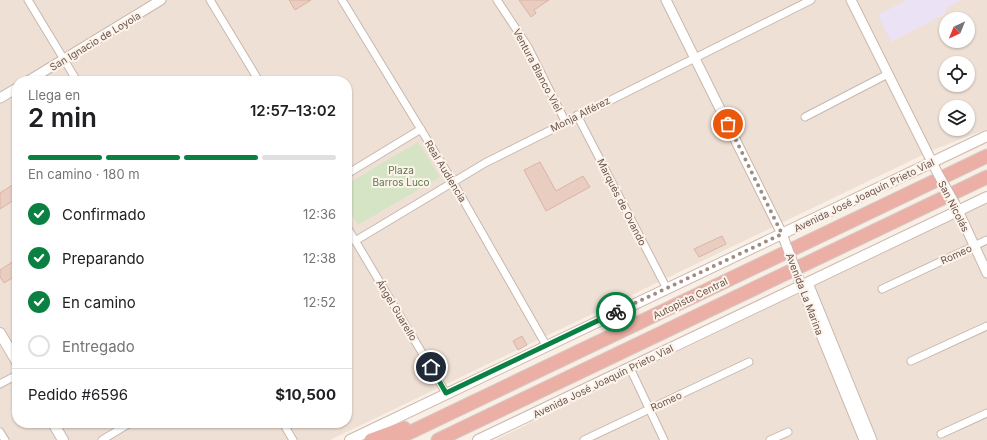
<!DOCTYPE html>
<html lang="es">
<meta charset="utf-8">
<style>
:root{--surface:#fff;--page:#f6f6f6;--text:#202124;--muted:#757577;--line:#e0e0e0;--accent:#0b8043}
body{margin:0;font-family:Inter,sans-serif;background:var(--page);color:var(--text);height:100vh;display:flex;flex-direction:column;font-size:15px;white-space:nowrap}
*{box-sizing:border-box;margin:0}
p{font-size:13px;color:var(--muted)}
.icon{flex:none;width:22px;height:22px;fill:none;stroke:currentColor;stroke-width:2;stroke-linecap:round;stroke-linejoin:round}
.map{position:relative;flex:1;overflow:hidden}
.sheet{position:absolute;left:12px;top:76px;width:340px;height:352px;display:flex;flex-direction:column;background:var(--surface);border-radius:16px;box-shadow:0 1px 3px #0004}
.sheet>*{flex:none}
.needle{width:26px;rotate:223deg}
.controls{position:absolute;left:939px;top:12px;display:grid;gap:8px}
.controls a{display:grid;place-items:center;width:36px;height:36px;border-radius:50%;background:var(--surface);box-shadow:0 1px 3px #0004;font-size:20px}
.pin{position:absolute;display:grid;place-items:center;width:34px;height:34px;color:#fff;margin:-17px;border:2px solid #fff;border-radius:50%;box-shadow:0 1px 4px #0007}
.courier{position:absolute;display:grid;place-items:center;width:40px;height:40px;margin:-20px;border:3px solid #0b8043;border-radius:50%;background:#fff;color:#222;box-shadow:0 1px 5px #0007}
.headline em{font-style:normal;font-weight:600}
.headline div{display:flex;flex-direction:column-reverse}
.headline{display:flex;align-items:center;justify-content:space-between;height:68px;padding:0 16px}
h1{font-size:26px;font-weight:600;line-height:30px}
.bar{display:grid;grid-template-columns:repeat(4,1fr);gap:6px 4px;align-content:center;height:48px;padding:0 16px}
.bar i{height:5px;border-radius:3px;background:var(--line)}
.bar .on{background:var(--accent)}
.bar p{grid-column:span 4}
.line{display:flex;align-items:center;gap:10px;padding:0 16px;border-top:1px solid var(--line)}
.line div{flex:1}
ol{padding:0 16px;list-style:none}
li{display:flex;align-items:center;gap:12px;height:44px}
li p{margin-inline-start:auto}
li .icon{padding:4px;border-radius:50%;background:var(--accent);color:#fff;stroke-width:4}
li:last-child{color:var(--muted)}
li i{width:22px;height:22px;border:2px solid var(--line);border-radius:50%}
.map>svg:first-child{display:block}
.residential{fill:#efe0d5;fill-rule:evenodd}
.education{fill:#ece2f5}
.green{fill:#d6e4c6}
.building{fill:#eacdc1;stroke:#dbb3a4}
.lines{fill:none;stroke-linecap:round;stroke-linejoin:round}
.minor-casing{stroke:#c8b7ad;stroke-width:9}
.tertiary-casing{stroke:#c8b7ad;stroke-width:11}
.secondary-casing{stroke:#cdb8ae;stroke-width:12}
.motorway-casing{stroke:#d4ccca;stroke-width:15}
.minor{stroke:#fff;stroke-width:7}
.tertiary{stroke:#fff;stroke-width:9}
.secondary{stroke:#fff;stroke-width:10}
.motorway{stroke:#ebafa5;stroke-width:13}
.tertiary-bridge-casing{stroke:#c8b7ad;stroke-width:11;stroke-linecap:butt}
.tertiary-bridge{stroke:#fff;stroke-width:9}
.done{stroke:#9f8c83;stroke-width:4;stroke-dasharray:0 7.2}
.route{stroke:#0b8043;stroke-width:5}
.labels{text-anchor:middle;stroke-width:4;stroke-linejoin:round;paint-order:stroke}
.street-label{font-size:10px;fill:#6e564e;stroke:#fcf4eb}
.park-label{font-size:10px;fill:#5d784b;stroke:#fcf4eb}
</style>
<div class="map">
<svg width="987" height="440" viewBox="0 0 987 440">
<rect width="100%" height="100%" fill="#f9efe5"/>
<g class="residential">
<path d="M0 0H987V129L933 150 330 440H0ZM946 19H968V41H946ZM946 63H968V85H946ZM17 81H347V423H17ZM946 107H968V129H946Z"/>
<polygon points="987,204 987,440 495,440 766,309"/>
</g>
<polygon class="education" points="907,0 961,0 945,9 945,14 891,42 878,15"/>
<polygon class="green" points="418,142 440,177 358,225 347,207 347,184"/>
<g class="building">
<polygon points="289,0 311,0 295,10"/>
<polygon points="519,0 549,0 534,10 536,13 531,17"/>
<polygon points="540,162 556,191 583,176 590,187 546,211 524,170"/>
<polygon points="14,184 17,189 17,198 0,209 0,193"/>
<polygon points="722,236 726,244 699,257 694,249"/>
<polygon points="17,259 17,275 4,283 0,277 0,270"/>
<polygon points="522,336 527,345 518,350 513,341"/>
</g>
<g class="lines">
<defs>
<g id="minor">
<polyline points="28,0 77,81"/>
<polyline points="210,0 259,81"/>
<polyline points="342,0 453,182 546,345"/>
<polyline points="497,0 528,47 565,121"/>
<polyline points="577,115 667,289"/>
<polyline points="805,117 888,74"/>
<polyline points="347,174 421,129"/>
<polyline points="347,227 446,393"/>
<polyline points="355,241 485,163 811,0"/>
<polyline points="882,289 987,240"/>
<polyline points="911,361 987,326"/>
<polyline points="630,368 664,440"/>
<polyline points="0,384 17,375"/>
<polyline points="283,423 293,440"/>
<polyline points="0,432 5,440"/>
<polyline points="941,434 987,413"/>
<polyline points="102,440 130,423"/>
<polyline points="584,440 749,362"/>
<polyline points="770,440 788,432"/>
</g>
<g id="tertiary">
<polyline points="666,0 782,234 787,247"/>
<polyline points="851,0 938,174"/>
<polyline points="28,81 161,0"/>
<polyline points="0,98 17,88"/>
<polyline points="955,204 987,273"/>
<polyline points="799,281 864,440"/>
<polyline points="808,283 872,440"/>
</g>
<g id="secondary">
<polyline points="0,333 17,362"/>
<polyline points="53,423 63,440"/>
<polyline points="350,440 987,136"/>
<polyline points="478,440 987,197"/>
</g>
<g id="motorway">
<polyline points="371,440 404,428"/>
<polyline points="394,440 987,156"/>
<polyline points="438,440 987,177"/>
</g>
</defs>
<use href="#minor" class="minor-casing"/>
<use href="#tertiary" class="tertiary-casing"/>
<use href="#secondary" class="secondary-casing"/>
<use href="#motorway" class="motorway-casing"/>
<use href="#minor" class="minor"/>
<use href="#tertiary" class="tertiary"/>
<use href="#secondary" class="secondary"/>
<use href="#motorway" class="motorway"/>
<defs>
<g id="tertiary-bridge">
<polyline points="938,174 955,204"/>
<polyline points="787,247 799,279"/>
</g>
</defs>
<use href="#tertiary-bridge" class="tertiary-bridge-casing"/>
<use href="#tertiary-bridge" class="tertiary-bridge"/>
</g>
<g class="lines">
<polyline class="done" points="616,312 782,234 728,124"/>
<polyline class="route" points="431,367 446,393 616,312"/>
</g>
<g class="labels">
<g class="street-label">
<text transform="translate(95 41) rotate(-31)" y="4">San Ignacio de Loyola</text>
<text transform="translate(538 70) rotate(62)" y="4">Ventura Blanco Viel</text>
<text transform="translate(580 114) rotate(-27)" y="4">Monja Alférez</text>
<text transform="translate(446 171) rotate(59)" y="4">Real Audiencia</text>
<text transform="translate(864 195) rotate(-26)" y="4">Avenida José Joaquín Prieto Vial</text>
<text transform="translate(622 202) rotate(63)" y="4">Marqués de Ovando</text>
<text transform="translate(954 206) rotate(63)" y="4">San Nicolás</text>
<text transform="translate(956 254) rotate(-25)" y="4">Romeo</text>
<text transform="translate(805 294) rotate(69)" y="4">Avenida La Marina</text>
<text transform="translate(690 298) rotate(-26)" y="4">Autopista Central</text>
<text transform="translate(397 310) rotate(59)" y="4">Ángel Guarello</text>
<text transform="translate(603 381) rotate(-26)" y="4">Avenida José Joaquín Prieto Vial</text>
<text transform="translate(666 401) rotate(-25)" y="4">Romeo</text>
</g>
<g class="park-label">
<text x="401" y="174">Plaza<tspan x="401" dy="12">Barros Luco</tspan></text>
</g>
</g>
</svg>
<div class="controls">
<a><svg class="needle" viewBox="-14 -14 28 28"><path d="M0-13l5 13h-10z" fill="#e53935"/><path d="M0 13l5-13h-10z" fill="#757577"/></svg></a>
<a><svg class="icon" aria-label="locate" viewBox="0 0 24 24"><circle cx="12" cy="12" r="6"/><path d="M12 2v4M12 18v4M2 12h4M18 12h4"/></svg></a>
<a><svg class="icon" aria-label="layers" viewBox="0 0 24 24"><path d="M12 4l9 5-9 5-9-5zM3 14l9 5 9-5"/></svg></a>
</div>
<div class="pin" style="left:728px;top:124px;background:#ea580c"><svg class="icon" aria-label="bag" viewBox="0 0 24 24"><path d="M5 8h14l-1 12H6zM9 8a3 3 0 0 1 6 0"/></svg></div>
<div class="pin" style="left:431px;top:367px;background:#1f2937"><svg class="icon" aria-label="home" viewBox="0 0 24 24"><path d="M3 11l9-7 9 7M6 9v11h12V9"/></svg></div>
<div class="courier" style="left:616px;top:312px"><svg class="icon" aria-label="bike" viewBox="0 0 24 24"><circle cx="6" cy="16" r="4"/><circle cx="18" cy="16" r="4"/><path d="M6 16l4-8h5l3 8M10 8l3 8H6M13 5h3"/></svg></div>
<section class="sheet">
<div class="headline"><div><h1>2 min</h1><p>Llega en</p></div><em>12:57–13:02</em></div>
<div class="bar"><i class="on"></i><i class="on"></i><i class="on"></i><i></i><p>En camino · 180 m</p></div>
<ol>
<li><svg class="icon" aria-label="check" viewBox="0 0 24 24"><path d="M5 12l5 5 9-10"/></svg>Confirmado<p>12:36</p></li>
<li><svg class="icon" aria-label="check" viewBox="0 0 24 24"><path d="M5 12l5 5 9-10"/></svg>Preparando<p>12:38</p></li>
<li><svg class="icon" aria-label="check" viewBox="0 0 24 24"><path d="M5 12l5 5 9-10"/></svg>En camino<p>12:52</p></li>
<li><i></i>Entregado</li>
</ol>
<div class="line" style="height:52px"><div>Pedido #6596</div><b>$10,500</b></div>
</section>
</div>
